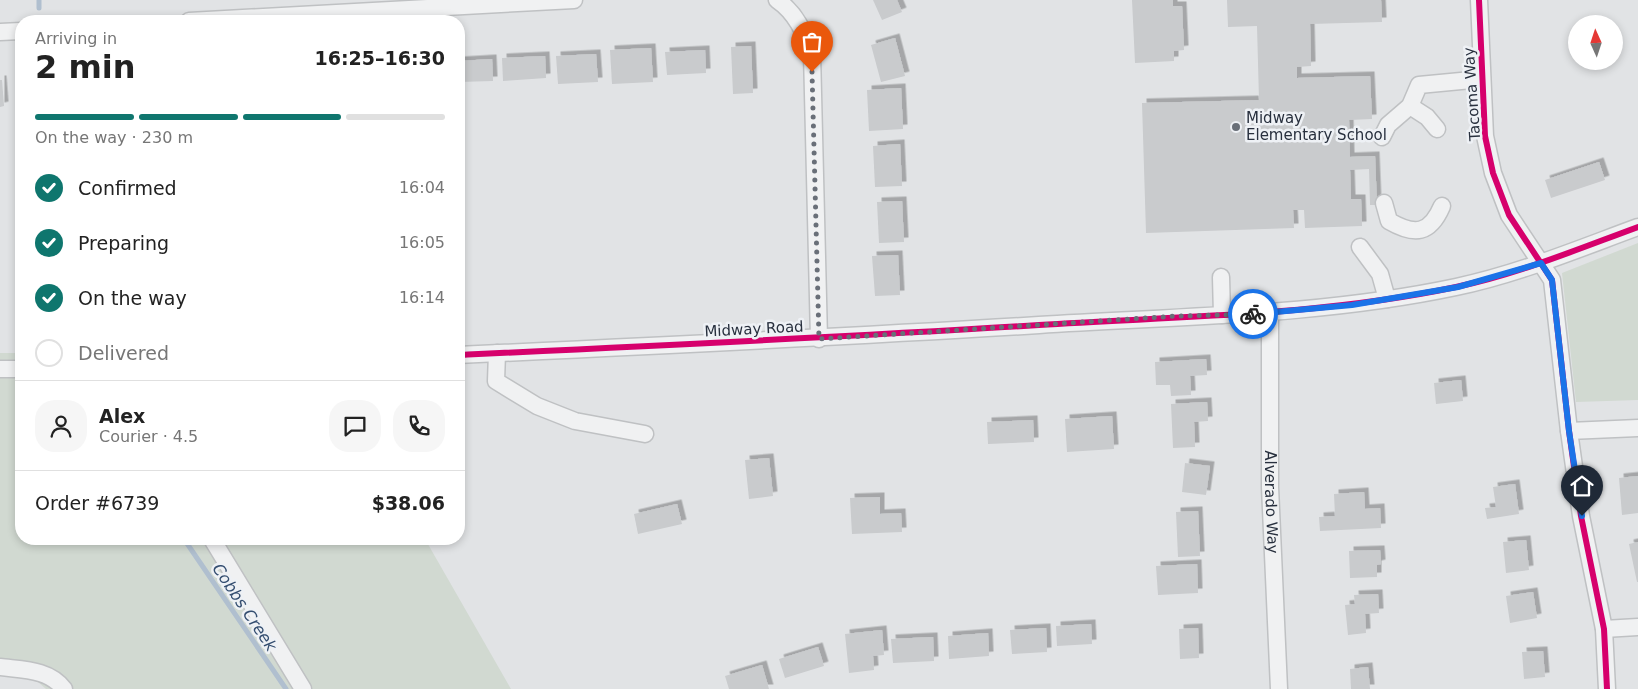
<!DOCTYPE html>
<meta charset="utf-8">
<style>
:root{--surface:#fff;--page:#f6f6f6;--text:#222;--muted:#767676;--line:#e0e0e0;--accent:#0f766e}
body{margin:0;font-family:"DejaVu Sans",sans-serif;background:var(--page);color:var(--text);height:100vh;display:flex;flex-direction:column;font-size:19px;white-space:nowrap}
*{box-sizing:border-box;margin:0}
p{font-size:16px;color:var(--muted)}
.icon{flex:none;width:28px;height:28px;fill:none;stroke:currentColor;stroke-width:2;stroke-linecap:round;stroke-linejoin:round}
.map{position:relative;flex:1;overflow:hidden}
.drawer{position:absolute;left:15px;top:15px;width:450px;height:530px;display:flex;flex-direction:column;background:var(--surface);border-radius:20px;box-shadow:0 2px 8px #0003}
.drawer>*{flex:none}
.needle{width:32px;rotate:357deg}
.fabs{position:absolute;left:1568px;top:15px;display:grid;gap:10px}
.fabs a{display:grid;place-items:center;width:55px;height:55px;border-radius:50%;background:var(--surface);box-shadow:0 2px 8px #0003;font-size:25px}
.pin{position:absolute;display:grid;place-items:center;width:42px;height:42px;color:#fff;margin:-51px -21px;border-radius:50% 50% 50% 0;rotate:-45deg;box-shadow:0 0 5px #0007}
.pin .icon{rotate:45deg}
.courier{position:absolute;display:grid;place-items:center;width:50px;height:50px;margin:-25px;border:4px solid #1a73e8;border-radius:50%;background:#fff;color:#222;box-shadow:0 1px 6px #0007}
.summary em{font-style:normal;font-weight:700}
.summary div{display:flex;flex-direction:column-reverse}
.summary{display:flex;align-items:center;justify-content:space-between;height:85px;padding:0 20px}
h1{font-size:32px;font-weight:700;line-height:38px}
.bar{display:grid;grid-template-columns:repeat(4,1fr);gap:8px 5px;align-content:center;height:60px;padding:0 20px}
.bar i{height:6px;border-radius:4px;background:var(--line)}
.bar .current{background:var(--accent)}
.bar p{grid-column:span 4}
.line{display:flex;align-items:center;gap:12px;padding:0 20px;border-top:1px solid var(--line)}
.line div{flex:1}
.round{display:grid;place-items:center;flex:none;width:52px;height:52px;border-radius:20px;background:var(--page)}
ol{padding:0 20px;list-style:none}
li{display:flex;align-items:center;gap:15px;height:55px}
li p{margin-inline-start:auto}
li .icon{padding:5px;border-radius:50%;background:var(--accent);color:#fff;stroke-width:4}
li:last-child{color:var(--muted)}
li i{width:28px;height:28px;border:2px solid var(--line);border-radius:50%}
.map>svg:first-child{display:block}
.green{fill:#d1d9d1}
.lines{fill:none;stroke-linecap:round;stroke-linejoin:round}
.stream{stroke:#b0bfcf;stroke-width:5}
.building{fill:#c9cbcd;filter:url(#shadow)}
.minor-casing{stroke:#bfc1c3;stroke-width:19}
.minor{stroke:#f0f1f2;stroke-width:16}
.cycleway-casing{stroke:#eef1f5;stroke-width:9}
.cycleway{stroke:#d6006c;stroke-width:6}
.done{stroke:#696f78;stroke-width:5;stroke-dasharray:0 9}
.route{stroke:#1a73e8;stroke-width:6}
.poi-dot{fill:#696f78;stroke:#eef1f5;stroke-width:2}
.labels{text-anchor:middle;stroke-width:5;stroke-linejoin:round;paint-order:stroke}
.street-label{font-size:15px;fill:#28303e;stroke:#eef1f5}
.poi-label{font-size:15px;fill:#28303e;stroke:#eef1f5;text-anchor:start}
.water-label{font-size:16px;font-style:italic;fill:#344e70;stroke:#eef1f5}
</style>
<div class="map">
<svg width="1638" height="689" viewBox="0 0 1638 689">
<defs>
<filter id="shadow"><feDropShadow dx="4.5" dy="-4.5" stdDeviation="0" flood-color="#0004"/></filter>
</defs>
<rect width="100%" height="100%" fill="#e1e3e5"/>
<g class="green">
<polygon points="1638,243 1638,400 1576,402 1562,273"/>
<polygon points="0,353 21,353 21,539 425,539 511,689 46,689 19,665 0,669"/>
</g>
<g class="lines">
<g class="stream">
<polyline points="39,0 39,8"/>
<polyline points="184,539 286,689"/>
</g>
</g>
<g class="building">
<polygon points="873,0 897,0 902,12 882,20"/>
<polygon points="1132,0 1173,0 1173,6 1182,6 1184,50 1174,51 1174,61 1135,63"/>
<polygon points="1227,0 1381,0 1382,22 1310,24 1311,66 1297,67 1297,78 1370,76 1372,119 1349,120 1350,157 1375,156 1377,205 1370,205 1369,169 1350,170 1351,199 1361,199 1362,226 1305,228 1304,210 1293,210 1294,228 1146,233 1142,103 1259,100 1257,26 1228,27"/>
<polygon points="895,38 905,76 881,82 871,45"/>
<polygon points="751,46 753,93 733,94 731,47"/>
<polygon points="651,48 653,82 612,84 610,50"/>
<polygon points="705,50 706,73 667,75 665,52"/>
<polygon points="596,54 598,82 558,84 556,56"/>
<polygon points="545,56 546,78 503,81 502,58"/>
<polygon points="492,59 493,81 459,82 459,61"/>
<polygon points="0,80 2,80 4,106 0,107"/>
<polygon points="901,88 903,129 869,131 867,90"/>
<polygon points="900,144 902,186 875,187 873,146"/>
<polygon points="1599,162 1605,180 1551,198 1545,180"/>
<polygon points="902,201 904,242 879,243 877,202"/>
<polygon points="898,255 900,295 875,296 872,256"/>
<polygon points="1206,359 1207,375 1190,376 1191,395 1171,396 1170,385 1156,385 1155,362"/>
<polygon points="1461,380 1463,401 1436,404 1434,383"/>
<polygon points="1207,402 1208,421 1194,422 1195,447 1173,448 1171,404"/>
<polygon points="1112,416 1114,449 1067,452 1065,419"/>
<polygon points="1033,420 1034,442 988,444 987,422"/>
<polygon points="769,458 773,496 749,499 745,460"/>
<polygon points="1185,463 1210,466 1206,495 1182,492"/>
<polygon points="1638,476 1638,513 1622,515 1619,478"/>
<polygon points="1515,484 1519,514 1487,519 1485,508 1496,507 1493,487"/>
<polygon points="1364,492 1365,509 1380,508 1381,528 1320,531 1319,517 1335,516 1334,494"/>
<polygon points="880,497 880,514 901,513 902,532 852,534 850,498"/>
<polygon points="677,504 682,524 638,534 634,514"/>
<polygon points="1198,511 1200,556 1178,557 1176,512"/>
<polygon points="1526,540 1529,570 1506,573 1503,542"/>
<polygon points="1638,542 1638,582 1637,582 1629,544"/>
<polygon points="1380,550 1381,564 1377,565 1377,577 1350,578 1349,551"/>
<polygon points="1197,564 1198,593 1158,595 1156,566"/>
<polygon points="1533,592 1537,618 1510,623 1506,596"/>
<polygon points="1378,594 1379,613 1365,614 1366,633 1348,635 1345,605 1355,604 1354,595"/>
<polygon points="1091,624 1092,644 1057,646 1056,626"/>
<polygon points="1046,628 1047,652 1012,654 1010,630"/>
<polygon points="1198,628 1199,658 1180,659 1179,629"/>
<polygon points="882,630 884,655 873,656 874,670 849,673 845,634"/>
<polygon points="988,633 989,656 949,659 948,636"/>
<polygon points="933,637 934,661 893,663 891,639"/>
<polygon points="818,647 824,666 785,678 779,659"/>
<polygon points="1543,651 1545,677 1524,679 1522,652"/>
<polygon points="762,665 769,689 729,689 725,676"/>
<polygon points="1368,667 1370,689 1351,689 1350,669"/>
</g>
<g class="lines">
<defs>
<g id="minor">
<path d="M777 0C796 13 804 32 812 53L819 339"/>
<polyline points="1479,0 1485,136 1493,173 1509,215 1552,280 1569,431 1581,516 1604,629 1607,689"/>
<polyline points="189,21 574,0"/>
<polyline points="0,32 21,31"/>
<polyline points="1410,106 1427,117 1437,129"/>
<polyline points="1382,137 1388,125 1410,106 1419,85 1482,79"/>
<path d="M1384 203 1389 221C1415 236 1430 234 1442 206"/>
<polyline points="1360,247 1380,274 1387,299"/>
<polyline points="1221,277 1222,315"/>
<path id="s1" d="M1270 314V487L1279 689"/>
<polyline points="497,353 496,381 537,406 575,421 645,434"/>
<path d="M459 355C652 346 846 337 1039 325 1179 316 1319 316 1456 287 1518 274 1578 249 1638 227"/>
<polyline points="0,369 21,369"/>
<polyline points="1569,431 1638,428"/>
<polyline points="212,539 303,689"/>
<polyline points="1604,629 1638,627"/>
<path d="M0 667C23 670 49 669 64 689"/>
</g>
</defs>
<use href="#minor" class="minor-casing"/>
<use href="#minor" class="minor"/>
<defs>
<g id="cycleway">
<polyline points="1479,0 1485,136 1493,173 1509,215 1552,280 1569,431 1581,516 1604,629 1607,689"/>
<path d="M459 355C652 346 846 337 1039 325 1179 316 1319 316 1456 287 1518 274 1578 249 1638 227"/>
</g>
</defs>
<use href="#cycleway" class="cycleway-casing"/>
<use href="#cycleway" class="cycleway"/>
</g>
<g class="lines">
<polyline class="done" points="812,72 819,339 1177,316 1253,314"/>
<polyline class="route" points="1253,314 1352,305 1458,287 1541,263 1552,280 1569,431 1582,516"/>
</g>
<circle class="poi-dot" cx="1236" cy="127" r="5"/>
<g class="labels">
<g class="street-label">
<text transform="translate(1472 94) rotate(-94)" y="5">Tacoma Way</text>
<text transform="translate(754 329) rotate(-3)" y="5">Midway Road</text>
<text dy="5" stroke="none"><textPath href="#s1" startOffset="188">Alverado Way</textPath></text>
</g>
<g class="poi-label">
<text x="1246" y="123">Midway<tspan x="1246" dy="17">Elementary School</tspan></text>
</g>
<g class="water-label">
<text transform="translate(245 607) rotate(56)" y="6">Cobbs Creek</text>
</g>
</g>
</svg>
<div class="fabs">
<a><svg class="needle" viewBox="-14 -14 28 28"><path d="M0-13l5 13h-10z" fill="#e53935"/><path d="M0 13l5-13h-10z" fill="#767676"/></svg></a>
</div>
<div class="pin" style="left:812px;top:72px;background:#ea580c"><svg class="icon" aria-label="bag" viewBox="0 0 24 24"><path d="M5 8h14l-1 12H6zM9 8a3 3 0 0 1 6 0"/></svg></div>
<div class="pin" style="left:1582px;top:516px;background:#1f2937"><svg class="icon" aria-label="home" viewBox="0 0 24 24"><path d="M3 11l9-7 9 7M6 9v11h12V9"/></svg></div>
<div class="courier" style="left:1253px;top:314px"><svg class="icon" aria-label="bike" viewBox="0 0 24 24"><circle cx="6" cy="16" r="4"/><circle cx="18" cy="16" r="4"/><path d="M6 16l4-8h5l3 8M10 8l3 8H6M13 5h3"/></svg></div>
<section class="drawer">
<div class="summary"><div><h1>2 min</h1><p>Arriving in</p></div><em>16:25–16:30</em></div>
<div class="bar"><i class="current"></i><i class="current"></i><i class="current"></i><i></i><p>On the way · 230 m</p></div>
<ol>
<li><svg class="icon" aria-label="check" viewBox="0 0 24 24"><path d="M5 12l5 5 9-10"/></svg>Confirmed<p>16:04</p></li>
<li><svg class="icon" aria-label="check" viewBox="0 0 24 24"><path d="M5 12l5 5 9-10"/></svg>Preparing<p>16:05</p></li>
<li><svg class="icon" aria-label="check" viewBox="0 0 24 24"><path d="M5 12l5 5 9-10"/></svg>On the way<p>16:14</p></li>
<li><i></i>Delivered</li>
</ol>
<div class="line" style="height:90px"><a class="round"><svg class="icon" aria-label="person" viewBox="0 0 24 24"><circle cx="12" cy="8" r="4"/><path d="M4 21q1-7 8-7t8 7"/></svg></a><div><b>Alex</b><p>Courier · 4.5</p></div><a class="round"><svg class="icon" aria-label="chat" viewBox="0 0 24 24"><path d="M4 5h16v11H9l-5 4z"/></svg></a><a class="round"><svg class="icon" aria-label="phone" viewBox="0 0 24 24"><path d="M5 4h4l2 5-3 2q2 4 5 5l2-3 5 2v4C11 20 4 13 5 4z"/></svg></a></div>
<div class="line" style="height:65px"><div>Order #6739</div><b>$38.06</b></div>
</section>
</div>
